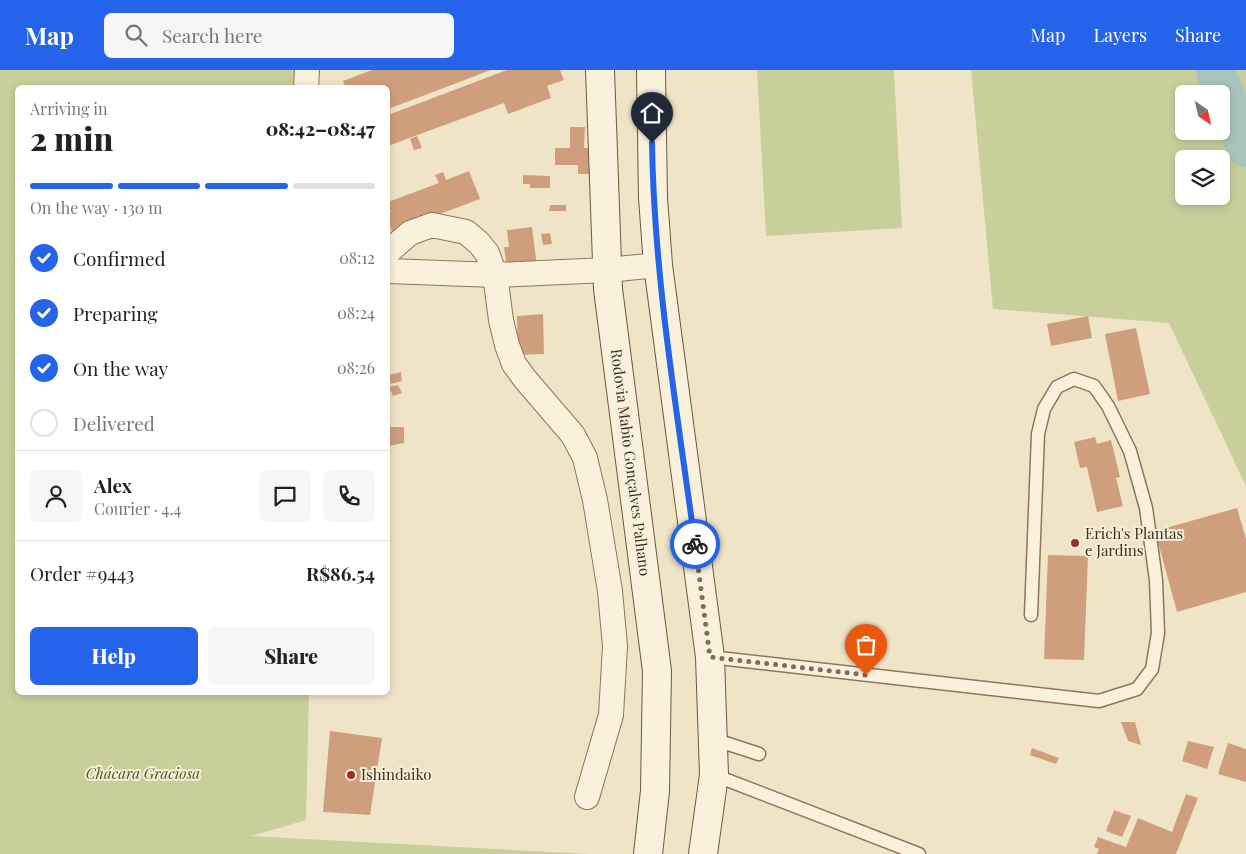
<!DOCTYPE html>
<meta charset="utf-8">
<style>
:root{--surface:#fff;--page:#f6f6f6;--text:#222;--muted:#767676;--line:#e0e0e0;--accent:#2563eb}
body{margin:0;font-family:"Playfair Display",serif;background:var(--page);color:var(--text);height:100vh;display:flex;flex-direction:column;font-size:19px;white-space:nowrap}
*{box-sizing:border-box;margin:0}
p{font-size:16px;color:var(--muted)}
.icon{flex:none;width:28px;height:28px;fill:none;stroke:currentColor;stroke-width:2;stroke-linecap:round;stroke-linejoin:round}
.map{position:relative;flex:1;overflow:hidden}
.side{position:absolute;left:15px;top:15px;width:375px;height:610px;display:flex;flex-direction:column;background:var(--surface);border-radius:8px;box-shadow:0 2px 8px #0003}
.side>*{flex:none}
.needle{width:32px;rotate:146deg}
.tools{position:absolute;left:1175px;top:15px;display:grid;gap:10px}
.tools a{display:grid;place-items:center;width:55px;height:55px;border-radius:8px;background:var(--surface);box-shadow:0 2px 8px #0003;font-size:25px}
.pin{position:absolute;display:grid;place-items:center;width:42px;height:42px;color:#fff;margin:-51px -21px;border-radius:50% 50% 50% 0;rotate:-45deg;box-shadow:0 0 5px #0007}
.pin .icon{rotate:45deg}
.courier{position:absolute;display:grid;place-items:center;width:50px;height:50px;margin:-25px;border:4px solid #2563eb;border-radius:50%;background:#fff;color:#222;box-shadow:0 1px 6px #0007}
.head em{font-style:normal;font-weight:800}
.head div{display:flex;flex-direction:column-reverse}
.head{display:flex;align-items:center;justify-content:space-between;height:85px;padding:0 15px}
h1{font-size:32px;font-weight:800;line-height:38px}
.bar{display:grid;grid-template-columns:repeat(4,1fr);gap:8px 5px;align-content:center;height:60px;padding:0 15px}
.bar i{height:6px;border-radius:4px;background:var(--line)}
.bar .selected{background:var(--accent)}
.bar p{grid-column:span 4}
.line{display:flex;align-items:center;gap:12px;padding:0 15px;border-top:1px solid var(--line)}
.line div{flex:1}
.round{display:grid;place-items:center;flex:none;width:52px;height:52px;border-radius:8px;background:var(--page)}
ol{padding:0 15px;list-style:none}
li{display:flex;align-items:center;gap:15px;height:55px}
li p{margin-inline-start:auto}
li .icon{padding:5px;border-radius:50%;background:var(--accent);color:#fff;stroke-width:4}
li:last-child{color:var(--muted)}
li i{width:28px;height:28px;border:2px solid var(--line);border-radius:50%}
.cta{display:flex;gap:10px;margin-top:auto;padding:10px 15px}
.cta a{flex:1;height:58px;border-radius:8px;background:var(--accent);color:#fff;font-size:20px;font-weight:800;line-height:58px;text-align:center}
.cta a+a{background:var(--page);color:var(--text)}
header{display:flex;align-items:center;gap:30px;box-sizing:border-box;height:70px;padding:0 25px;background:var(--accent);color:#fff}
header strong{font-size:24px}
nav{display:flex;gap:28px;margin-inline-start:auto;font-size:18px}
.search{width:350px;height:45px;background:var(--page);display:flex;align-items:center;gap:12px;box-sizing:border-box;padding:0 18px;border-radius:8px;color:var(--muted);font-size:19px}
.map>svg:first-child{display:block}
.green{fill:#c9cf9b;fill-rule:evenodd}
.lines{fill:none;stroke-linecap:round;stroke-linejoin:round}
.river{stroke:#a9c4bc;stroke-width:39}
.building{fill:#cf9f7d}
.lane-casing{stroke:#8d765c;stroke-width:15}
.street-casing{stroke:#8d765c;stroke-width:26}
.secondary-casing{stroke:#6f573f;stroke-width:30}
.lane{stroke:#faf1dc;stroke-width:12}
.street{stroke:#faf1dc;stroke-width:24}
.secondary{stroke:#faf1dc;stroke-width:28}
.done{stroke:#7c6e5b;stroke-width:5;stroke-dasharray:0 9}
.route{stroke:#2563eb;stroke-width:6}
.poi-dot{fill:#9e2a2b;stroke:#f7eed8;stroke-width:2}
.labels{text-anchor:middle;stroke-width:4;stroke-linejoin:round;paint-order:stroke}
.street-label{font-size:15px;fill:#3d2e20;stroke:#f7eed8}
.poi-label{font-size:15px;fill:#3d2e20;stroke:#f7eed8;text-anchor:start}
.park-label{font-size:15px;font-style:italic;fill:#4d5a26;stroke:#f7eed8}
</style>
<header>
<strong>Map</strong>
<div class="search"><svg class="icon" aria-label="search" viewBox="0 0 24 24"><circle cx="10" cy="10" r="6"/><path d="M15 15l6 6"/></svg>Search here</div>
<nav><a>Map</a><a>Layers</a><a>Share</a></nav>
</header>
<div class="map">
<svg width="1246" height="784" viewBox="0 0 1246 784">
<rect width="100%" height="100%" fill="#f0e4c8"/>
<g class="green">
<polygon points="0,0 300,0 300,17 18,18 18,622 309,623 306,750 251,766 590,784 0,784"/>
<polygon points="757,0 894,0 902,158 766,166"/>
<path d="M971 0H1246V416L1169 253 993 239ZM1184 24H1221V61H1184ZM1184 89H1221V126H1184Z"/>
</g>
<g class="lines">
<polyline class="river" points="1215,0 1246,78"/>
</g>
<g class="building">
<polygon points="372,0 491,0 388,39 388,18 346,18 343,11"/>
<polygon points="507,0 560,0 564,10 547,16 551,28 508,44 504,33 388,76 388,45"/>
<polygon points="570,57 585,57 584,78 593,78 592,104 578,104 578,95 555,95 555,78 570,78"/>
<polygon points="417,66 422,78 414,80 410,69"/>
<polygon points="469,101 480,129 392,162 388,150 388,143 391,142 388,132 439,113 435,105 443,102 446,110"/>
<polygon points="523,105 550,106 550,118 530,118 530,114 523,114"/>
<polygon points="550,135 566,135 566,141 549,141"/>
<polygon points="532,157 537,196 507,200 504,177 509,177 507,160"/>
<polygon points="550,163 552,174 543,175 541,164"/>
<polygon points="543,244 544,284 518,285 517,246"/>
<polygon points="1088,246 1092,268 1051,276 1047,254"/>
<polygon points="1136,258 1150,324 1118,331 1105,264"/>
<polygon points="401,302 402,311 391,314 389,305"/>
<polygon points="398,315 402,323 393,326 389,317"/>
<polygon points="388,357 404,357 404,373 388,376"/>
<polygon points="1095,367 1097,374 1111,370 1120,407 1116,408 1123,436 1097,442 1087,397 1080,398 1074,372"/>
<polygon points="1237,438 1246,469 1246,522 1177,542 1155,461"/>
<polygon points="1048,485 1088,486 1084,590 1044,589"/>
<polygon points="1121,652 1135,652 1141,675 1128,671"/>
<polygon points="330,661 382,668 370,745 323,742"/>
<polygon points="1188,671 1214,677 1207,699 1182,691"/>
<polygon points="1228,673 1246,679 1246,712 1218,704"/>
<polygon points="1032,678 1059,688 1056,694 1030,685"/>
<polygon points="1186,724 1198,728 1176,784 1097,784 1099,779 1094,777 1098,767 1126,777 1138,748 1172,762"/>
<polygon points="1114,740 1131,746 1122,767 1106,761"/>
</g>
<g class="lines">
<defs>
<g id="lane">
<polyline points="710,587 1099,631 1137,619 1152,599 1158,563 1156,510 1146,438 1130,381 1108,336 1094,316 1074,309 1057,317 1044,339 1038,364 1031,545"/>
<polyline points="713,669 759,684"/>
<polyline points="714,705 919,784"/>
</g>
<g id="street">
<polyline points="306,18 307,0"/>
<polyline points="388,182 410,163 432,155 466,162 479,173 487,183 495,205 501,250 507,275 514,294 525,309 573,365 585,388 595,430 610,521 615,576 611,645 587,727"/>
<polyline points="388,201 495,205 607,200 658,195"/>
</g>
<g id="secondary">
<path id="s1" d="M600 0 608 219 657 601 655 721 648 784"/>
<polyline points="651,0 653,128 658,195 710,587 714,705 703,784"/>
</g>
</defs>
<use href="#lane" class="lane-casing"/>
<use href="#street" class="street-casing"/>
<use href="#secondary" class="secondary-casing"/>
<use href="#lane" class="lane"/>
<use href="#street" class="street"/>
<use href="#secondary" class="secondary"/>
</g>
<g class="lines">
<polyline class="done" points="695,474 710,587 866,605"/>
<path class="route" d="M652 73C654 207 677 341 695 474"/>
</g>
<g class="poi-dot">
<circle cx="1075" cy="473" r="5"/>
<circle cx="351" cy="705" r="5"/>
</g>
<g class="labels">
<g class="street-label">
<text dy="5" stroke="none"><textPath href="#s1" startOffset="394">Rodovia Mabio Gonçalves Palhano</textPath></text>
</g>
<g class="poi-label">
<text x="1085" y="469">Erich's Plantas<tspan x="1085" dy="17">e Jardins</tspan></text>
<text x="361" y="710">Ishindaiko</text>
</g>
<g class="park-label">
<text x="143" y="709">Chácara Graciosa</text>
</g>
</g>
</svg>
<div class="tools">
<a><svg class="needle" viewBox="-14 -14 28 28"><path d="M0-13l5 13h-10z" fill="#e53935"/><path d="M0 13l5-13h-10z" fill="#767676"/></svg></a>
<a><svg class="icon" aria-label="layers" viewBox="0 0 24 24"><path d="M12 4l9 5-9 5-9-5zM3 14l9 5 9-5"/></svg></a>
</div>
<div class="pin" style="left:866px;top:605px;background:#ea580c"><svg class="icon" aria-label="bag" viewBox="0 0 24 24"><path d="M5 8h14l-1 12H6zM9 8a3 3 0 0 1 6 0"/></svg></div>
<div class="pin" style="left:652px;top:73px;background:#1f2937"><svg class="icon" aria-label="home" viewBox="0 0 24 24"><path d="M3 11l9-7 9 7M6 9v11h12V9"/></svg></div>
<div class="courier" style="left:695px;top:474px"><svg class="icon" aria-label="bike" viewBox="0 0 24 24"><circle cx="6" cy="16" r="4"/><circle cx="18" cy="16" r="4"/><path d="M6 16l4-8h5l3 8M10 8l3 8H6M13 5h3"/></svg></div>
<section class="side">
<div class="head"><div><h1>2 min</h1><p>Arriving in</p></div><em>08:42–08:47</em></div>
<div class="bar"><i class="selected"></i><i class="selected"></i><i class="selected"></i><i></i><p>On the way · 130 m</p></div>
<ol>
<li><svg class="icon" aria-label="check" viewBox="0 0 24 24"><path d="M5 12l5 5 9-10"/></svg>Confirmed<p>08:12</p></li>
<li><svg class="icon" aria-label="check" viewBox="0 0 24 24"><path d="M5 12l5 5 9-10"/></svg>Preparing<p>08:24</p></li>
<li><svg class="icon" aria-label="check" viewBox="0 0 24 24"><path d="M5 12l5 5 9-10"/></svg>On the way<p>08:26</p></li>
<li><i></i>Delivered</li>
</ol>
<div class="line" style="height:90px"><a class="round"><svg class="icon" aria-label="person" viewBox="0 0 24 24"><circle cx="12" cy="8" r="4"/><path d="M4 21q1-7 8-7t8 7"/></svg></a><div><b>Alex</b><p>Courier · 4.4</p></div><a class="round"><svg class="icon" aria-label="chat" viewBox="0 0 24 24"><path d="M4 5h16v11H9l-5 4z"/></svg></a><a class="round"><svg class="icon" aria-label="phone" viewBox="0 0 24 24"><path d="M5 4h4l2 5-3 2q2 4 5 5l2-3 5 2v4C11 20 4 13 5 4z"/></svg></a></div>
<div class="line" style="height:65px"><div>Order #9443</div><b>R$86.54</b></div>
<div class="cta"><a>Help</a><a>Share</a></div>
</section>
</div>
